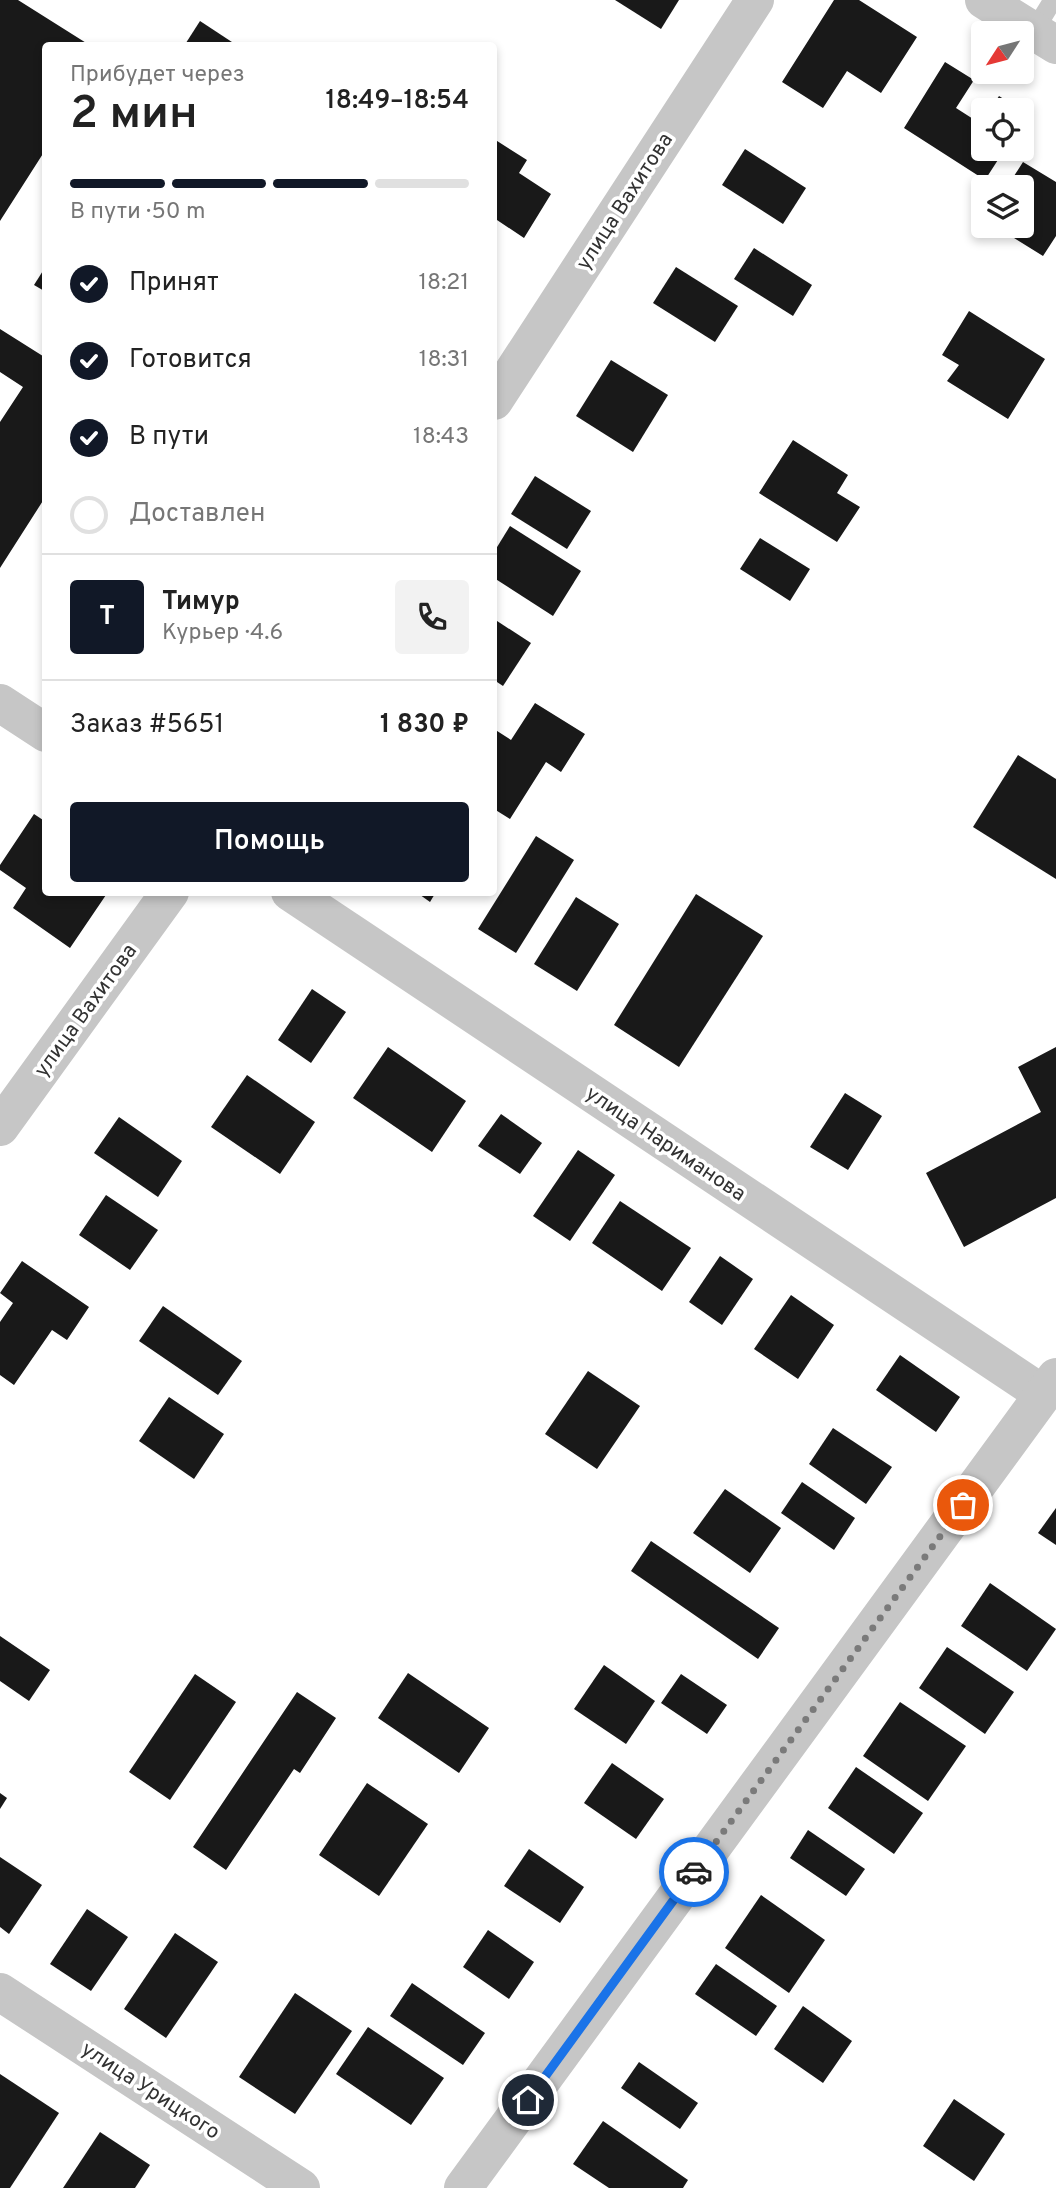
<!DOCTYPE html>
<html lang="ru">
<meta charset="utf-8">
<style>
:root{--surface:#fff;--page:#f2f2f2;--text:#222;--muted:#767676;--line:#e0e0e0;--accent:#111827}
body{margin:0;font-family:Overpass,sans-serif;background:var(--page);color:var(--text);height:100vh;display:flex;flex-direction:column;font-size:26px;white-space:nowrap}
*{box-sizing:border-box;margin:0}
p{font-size:23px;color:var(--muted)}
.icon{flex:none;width:38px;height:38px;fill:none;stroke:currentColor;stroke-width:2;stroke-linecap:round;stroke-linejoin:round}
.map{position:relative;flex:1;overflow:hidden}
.sheet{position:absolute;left:42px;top:42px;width:455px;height:854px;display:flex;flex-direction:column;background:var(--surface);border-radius:7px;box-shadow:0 4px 10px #0003}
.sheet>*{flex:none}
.needle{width:46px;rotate:234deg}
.tools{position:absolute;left:971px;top:21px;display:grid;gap:14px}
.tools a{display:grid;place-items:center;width:63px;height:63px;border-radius:7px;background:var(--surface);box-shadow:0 4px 10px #0003;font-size:35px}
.pin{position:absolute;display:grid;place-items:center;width:60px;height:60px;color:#fff;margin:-30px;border:4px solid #fff;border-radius:50%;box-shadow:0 2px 7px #0007}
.courier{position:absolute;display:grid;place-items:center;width:70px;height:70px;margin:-35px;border:5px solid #1a73e8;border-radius:50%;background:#fff;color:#222;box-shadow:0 2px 9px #0007}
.head em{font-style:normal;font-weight:600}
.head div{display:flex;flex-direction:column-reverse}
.head{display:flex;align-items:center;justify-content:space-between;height:119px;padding:0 28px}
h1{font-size:46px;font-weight:600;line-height:52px}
.bar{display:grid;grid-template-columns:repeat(4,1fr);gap:10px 7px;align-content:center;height:84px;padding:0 28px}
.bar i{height:9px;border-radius:5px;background:var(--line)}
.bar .selected{background:var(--accent)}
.bar p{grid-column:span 4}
.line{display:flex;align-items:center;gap:18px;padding:0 28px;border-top:2px solid var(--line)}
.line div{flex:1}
.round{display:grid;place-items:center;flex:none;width:74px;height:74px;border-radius:7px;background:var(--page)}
ol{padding:0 28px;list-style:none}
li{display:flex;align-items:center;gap:21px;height:77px}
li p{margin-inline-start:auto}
li .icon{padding:7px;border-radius:50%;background:var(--accent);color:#fff;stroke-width:4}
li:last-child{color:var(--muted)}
li i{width:38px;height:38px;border:4px solid var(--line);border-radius:50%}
.cta{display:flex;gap:14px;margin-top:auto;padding:14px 28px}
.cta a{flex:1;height:80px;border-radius:7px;background:var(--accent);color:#fff;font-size:28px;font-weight:600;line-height:80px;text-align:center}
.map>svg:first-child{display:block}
.building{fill:#191919}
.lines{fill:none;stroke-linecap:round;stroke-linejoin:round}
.service{stroke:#c6c6c6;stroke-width:19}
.minor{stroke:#c6c6c6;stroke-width:38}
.tertiary{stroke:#c6c6c6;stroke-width:38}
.done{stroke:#7a7a7a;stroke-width:7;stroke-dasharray:0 12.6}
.route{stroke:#1a73e8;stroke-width:9}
.labels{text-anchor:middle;stroke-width:7;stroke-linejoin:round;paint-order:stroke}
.street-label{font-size:21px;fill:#323232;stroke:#fff}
</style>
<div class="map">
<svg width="1056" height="2188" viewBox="0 0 1056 2188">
<rect width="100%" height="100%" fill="#fff"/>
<g class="building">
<polygon points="0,0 18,0 91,46 46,46 46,149 0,221"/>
<polygon points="615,0 679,0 661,29"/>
<polygon points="834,0 859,0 917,37 881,93 847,71 823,108 782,82"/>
<polygon points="200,21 238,46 184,46"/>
<polygon points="945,62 974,80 956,108 981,124 984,121 984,149 1005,149 985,180 904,128"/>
<polygon points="999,96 1021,110 990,110"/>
<polygon points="494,139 527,160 519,173 551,194 524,238 494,218"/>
<polygon points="745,149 806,188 783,224 722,185"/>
<polygon points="1023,162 1056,182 1056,236 1043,256 995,226 1022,226 1022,187 1007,187"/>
<polygon points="754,248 812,285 793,316 734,279"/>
<polygon points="46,266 46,292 34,285"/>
<polygon points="676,267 738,306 715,342 653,303"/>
<polygon points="969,311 1045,359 1008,419 947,381 959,365 942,355"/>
<polygon points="0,329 46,358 46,496 0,568 0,422 23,387 0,372"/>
<polygon points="611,360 668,395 633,452 576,416"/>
<polygon points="793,440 848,475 837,493 860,507 837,542 759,493"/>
<polygon points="535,476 591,511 567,549 511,514"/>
<polygon points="510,526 581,571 553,616 494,578 494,552"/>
<polygon points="760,538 810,569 790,601 740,569"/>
<polygon points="494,619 531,643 503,686 494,680"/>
<polygon points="535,703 585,734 561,772 546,762 510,819 494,809 494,729 511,740"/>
<polygon points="1018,755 1056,779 1056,879 973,827"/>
<polygon points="34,814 46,822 46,892 108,892 70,948 13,908 26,888 0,870 0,865"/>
<polygon points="536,836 574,860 516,953 478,929"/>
<polygon points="416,892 436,892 430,902"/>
<polygon points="696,894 763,936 679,1067 614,1025"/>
<polygon points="576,897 619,924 577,991 534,964"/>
<polygon points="312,989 346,1012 311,1063 278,1040"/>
<polygon points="388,1047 466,1101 432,1152 353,1098"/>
<polygon points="1056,1047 1056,1198 964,1247 926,1173 1041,1112 1018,1067"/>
<polygon points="247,1075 315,1122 280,1174 211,1127"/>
<polygon points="845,1093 882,1116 848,1170 810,1147"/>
<polygon points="501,1114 542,1143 520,1174 478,1146"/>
<polygon points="119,1117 182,1161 158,1197 94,1153"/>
<polygon points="578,1150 615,1175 570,1241 533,1216"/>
<polygon points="106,1195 158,1230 130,1270 79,1235"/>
<polygon points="620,1201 691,1248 662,1291 592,1243"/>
<polygon points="720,1256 753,1279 722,1325 689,1302"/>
<polygon points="22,1261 89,1307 67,1340 52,1330 14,1385 0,1375 0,1322 13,1303 0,1293"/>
<polygon points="791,1295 834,1325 798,1379 754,1349"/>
<polygon points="163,1306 242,1361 218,1395 139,1341"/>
<polygon points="900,1355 960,1397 936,1432 876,1390"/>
<polygon points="588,1371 640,1406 597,1469 545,1434"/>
<polygon points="169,1397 224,1434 194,1479 139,1441"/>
<polygon points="833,1428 892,1467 866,1504 809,1464"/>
<polygon points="802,1482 855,1518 834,1550 781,1513"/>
<polygon points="725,1489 781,1528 750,1573 693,1533"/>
<polygon points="1056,1508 1056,1545 1038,1533"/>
<polygon points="651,1541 779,1628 758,1659 631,1571"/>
<polygon points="990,1583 1056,1629 1027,1671 961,1626"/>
<polygon points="0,1636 50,1670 29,1701 0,1681"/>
<polygon points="947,1647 1014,1692 985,1734 919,1688"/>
<polygon points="604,1665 655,1701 626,1744 574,1709"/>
<polygon points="408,1673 489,1728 459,1773 378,1718"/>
<polygon points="195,1674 236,1702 170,1800 129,1772"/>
<polygon points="681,1674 727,1705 707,1734 661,1703"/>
<polygon points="297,1692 336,1718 300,1773 294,1769 226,1870 193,1847"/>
<polygon points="900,1702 966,1746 928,1801 863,1756"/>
<polygon points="612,1763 664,1799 636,1839 584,1803"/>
<polygon points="856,1767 923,1813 894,1854 828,1808"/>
<polygon points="367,1783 428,1824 379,1896 319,1855"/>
<polygon points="0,1793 7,1798 0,1809"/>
<polygon points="808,1830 865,1869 846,1896 790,1858"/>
<polygon points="529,1849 584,1887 560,1923 504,1886"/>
<polygon points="0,1857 42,1885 9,1934 0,1927"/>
<polygon points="761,1895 825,1940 789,1993 725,1948"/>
<polygon points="87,1909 128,1937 91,1991 50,1964"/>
<polygon points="488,1930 534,1962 509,1999 463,1967"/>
<polygon points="175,1933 218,1962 166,2038 124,2009"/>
<polygon points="716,1964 777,2006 756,2036 695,1994"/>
<polygon points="412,1983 485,2033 463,2065 390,2016"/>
<polygon points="295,1993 352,2031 295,2114 239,2077"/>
<polygon points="803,2006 852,2041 823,2083 774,2049"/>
<polygon points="368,2027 444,2078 411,2125 336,2074"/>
<polygon points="639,2062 698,2103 680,2129 621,2088"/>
<polygon points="0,2074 59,2113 10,2188 0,2188"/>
<polygon points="954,2099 1005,2134 974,2181 923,2146"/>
<polygon points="603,2121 688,2180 683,2188 609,2188 573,2164"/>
<polygon points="100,2132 150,2165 135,2188 63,2188"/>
</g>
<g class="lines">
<polyline class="service" points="1034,31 1053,0"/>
<g class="minor">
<polyline points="984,0 1056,45"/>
<polyline points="0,703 46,733"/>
<polyline points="290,892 1043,1394"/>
<polyline points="0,1992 301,2188"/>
<polyline points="463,2188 1056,1377"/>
</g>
<g class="tertiary">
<polyline points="494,401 755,0"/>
<polyline points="0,1127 170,892"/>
</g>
</g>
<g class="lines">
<polyline class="done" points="694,1872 963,1505"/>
<polyline class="route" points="528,2100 694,1872"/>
</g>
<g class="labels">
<g class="street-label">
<text transform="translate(624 201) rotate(-57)" y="7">улица Вахитова</text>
<text transform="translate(85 1010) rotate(-54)" y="7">улица Вахитова</text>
<text transform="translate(666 1143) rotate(34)" y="7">улица Нариманова</text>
<text transform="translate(151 2090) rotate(33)" y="7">улица Урицкого</text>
</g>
</g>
</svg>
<div class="tools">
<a><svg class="needle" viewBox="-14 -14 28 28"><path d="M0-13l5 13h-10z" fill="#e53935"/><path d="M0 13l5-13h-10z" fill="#767676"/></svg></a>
<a><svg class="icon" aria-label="locate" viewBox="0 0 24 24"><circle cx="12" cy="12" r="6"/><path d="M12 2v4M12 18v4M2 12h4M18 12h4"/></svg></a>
<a><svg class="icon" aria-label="layers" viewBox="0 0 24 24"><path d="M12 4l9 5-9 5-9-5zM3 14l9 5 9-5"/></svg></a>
</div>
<div class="pin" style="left:963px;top:1505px;background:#ea580c"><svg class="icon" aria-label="bag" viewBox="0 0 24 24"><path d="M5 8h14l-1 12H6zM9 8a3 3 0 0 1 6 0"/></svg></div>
<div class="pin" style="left:528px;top:2100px;background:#1f2937"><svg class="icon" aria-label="home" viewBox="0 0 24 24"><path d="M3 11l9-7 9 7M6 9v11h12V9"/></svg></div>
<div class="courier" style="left:694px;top:1872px"><svg class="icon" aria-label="car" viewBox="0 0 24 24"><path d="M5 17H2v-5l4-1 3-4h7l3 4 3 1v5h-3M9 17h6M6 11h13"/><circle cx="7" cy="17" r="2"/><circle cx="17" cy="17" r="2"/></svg></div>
<section class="sheet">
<div class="head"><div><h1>2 мин</h1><p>Прибудет через</p></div><em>18:49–18:54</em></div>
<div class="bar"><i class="selected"></i><i class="selected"></i><i class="selected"></i><i></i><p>В пути · 50 m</p></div>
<ol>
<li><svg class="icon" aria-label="check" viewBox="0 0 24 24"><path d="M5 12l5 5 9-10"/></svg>Принят<p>18:21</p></li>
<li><svg class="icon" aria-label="check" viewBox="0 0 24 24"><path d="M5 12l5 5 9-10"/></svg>Готовится<p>18:31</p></li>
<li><svg class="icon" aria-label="check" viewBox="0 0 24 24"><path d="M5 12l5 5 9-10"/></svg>В пути<p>18:43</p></li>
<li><i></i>Доставлен</li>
</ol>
<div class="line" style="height:126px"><b class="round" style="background:var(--accent);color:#fff">Т</b><div><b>Тимур</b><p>Курьер · 4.6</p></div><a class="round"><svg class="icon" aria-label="phone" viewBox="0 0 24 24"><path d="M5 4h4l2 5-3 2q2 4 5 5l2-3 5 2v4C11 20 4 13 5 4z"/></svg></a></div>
<div class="line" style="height:91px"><div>Заказ #5651</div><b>1 830 ₽</b></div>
<div class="cta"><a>Помощь</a></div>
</section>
</div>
